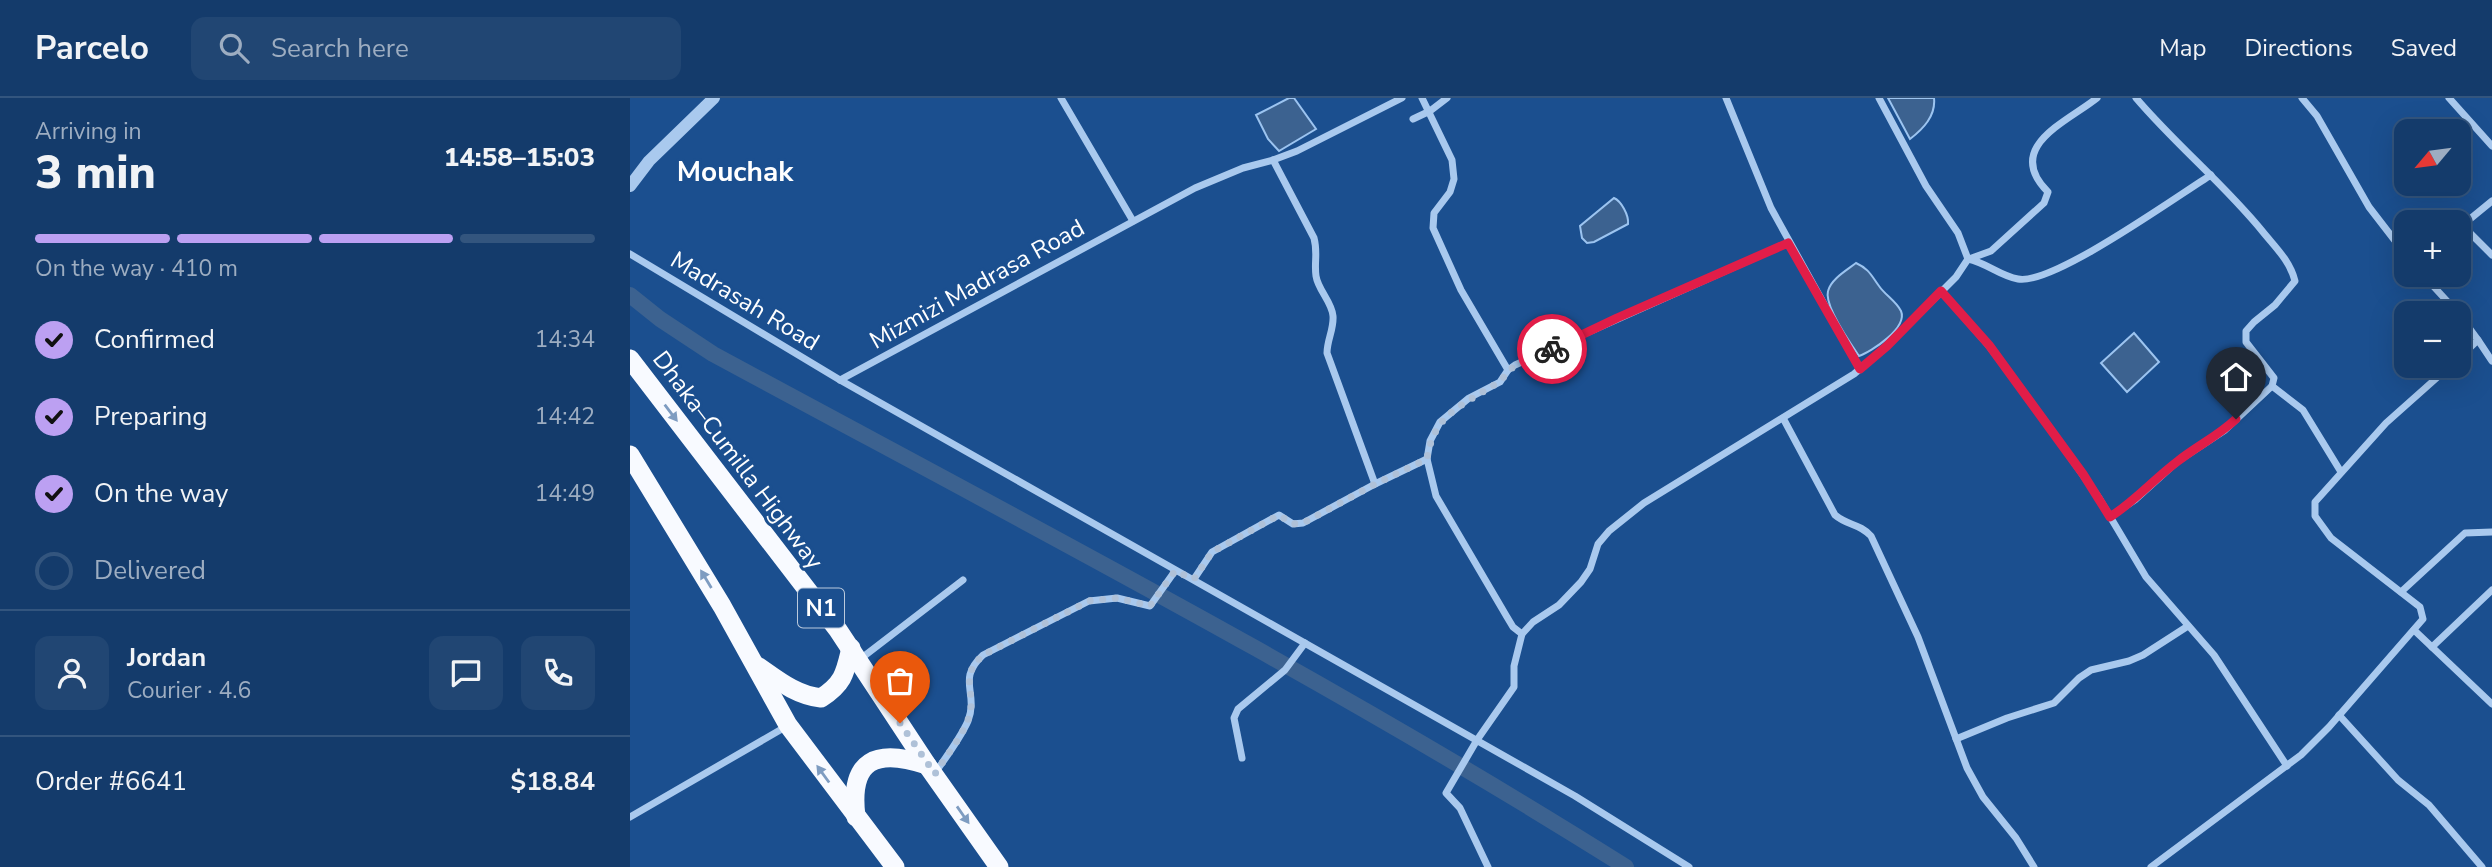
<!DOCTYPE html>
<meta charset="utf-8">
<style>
:root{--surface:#143b6b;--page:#214673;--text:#f1f3f6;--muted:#9dadc1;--line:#33557e;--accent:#bca0f2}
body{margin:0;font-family:"Nunito Sans",sans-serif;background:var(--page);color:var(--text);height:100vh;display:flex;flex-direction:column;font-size:26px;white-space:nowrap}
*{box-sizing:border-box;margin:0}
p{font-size:23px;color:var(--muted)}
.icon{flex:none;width:38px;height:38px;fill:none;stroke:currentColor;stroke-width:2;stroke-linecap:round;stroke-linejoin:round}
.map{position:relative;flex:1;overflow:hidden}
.details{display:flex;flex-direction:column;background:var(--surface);width:630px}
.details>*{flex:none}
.needle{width:46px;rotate:241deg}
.buttons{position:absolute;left:1764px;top:21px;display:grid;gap:14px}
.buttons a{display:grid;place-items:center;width:77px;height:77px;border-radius:14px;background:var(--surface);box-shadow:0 7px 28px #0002,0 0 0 2px var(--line);font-size:35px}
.pin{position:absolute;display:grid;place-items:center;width:60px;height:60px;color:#fff;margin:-72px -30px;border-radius:50% 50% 50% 0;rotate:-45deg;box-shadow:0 0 7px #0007}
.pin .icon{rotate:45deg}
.courier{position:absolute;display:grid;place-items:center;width:70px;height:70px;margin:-35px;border:5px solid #e11d48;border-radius:50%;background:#fff;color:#222;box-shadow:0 2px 9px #0007}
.overview em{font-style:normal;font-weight:800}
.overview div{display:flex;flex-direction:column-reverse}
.overview{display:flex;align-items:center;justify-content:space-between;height:119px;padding:0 35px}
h1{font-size:46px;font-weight:800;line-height:52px}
.bar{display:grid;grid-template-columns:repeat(4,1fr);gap:10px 7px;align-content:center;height:84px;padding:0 35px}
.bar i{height:9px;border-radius:5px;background:var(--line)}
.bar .active{background:var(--accent)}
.bar p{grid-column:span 4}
.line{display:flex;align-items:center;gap:18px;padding:0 35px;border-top:2px solid var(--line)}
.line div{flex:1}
.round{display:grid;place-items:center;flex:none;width:74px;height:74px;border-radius:14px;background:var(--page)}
ol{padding:0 35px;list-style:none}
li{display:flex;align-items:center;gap:21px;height:77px}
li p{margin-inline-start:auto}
li .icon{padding:7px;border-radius:50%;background:var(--accent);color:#111;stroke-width:4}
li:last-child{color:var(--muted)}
li i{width:38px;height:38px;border:4px solid var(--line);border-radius:50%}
header{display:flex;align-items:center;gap:42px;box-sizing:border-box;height:98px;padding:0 35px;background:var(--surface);border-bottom:2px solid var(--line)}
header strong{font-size:33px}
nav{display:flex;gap:38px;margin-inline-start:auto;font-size:24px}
.search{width:490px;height:63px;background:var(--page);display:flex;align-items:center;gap:18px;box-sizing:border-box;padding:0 24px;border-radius:14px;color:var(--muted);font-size:26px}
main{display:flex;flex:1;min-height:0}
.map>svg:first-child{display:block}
.water{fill:#3c6290;stroke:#9cc4f0;stroke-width:2}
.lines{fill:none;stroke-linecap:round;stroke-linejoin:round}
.canal{stroke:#3c6290;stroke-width:16}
.minor{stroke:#a9c9ee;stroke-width:7}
.tertiary{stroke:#a9c9ee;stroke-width:12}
.trunk{stroke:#f8faff;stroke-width:19}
.oneway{fill:#7e9cc1}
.done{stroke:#afc1d8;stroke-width:7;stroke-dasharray:0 12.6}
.route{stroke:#e11d48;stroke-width:9}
.labels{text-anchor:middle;stroke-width:6;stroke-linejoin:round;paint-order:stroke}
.shield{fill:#1b4f8f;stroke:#bbcadd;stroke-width:2}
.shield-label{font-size:23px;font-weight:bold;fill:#fff}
.street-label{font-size:24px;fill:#fff;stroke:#1b4f8f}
.quarter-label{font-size:28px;font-weight:bold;fill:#fff;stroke:#1b4f8f}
</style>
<header>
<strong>Parcelo</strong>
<div class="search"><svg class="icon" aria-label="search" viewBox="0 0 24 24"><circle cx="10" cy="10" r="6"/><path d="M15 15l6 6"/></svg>Search here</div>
<nav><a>Map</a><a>Directions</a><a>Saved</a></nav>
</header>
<main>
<section class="details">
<div class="overview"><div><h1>3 min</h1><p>Arriving in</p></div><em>14:58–15:03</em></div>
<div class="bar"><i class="active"></i><i class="active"></i><i class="active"></i><i></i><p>On the way · 410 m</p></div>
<ol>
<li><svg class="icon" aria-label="check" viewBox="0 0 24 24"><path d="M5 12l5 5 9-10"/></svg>Confirmed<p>14:34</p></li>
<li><svg class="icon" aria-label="check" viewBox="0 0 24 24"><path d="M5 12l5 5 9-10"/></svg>Preparing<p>14:42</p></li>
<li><svg class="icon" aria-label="check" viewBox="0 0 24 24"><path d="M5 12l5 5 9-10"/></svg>On the way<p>14:49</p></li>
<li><i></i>Delivered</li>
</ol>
<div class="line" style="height:126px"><a class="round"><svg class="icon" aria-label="person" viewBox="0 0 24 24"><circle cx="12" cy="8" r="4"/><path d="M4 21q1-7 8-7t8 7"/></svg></a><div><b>Jordan</b><p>Courier · 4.6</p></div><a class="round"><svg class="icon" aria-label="chat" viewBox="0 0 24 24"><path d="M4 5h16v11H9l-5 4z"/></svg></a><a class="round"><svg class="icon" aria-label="phone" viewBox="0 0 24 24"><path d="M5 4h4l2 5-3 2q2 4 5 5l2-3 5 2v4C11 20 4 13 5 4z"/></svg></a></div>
<div class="line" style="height:91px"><div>Order #6641</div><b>$18.84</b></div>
</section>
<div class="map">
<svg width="1862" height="769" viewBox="0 0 1862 769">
<rect width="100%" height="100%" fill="#1b4f8f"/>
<g class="water">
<polygon points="659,0 664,0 686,31 649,53 638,41 626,17"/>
<path d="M1258 0H1304C1306 18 1293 31 1280 41Z"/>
<path d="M984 100C991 103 999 117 998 126L964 144 957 145 952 140 950 128Z"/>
<path d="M1226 165C1239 171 1241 177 1249 188 1255 197 1266 203 1271 213 1278 230 1241 254 1229 258 1220 245 1194 207 1198 193 1201 181 1217 172 1226 165Z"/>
<polygon points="1504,235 1529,264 1497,294 1471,265"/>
</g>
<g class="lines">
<path class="canal" d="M0 197 30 221 83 256C390 422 701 583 996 769"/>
<g class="minor">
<polyline points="431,0 503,123"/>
<polyline points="792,0 822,62 824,81 820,94 804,115 803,130 831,192 878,272"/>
<polyline points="1096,0 1141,110 1230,271"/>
<polyline points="1672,0 1687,18 1739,109 1776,157"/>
<polyline points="1819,0 1862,48"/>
<polyline points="783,21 800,13 817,0"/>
<path d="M643 62 684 140C688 155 684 164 686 178 688 192 702 204 703 218 704 231 697 242 697 255L745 386"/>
<polyline points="1832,127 1862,157"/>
<polyline points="1829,130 1862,103"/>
<polyline points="0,156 210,282 945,698 1059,769"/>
<path d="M1338 161C1357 165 1370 178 1388 181 1422 188 1547 98 1581 77"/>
<path d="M1339 161 1361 153 1414 105 1418 94C1373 49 1437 24 1467 0"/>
<polyline points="1793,177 1828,215"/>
<polyline points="1311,193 1359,248 1412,319 1469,400 1516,479 1584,557 1657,668"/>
<polyline points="1829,216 1848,242 1829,260"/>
<polyline points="1848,242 1862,263"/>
<polyline points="210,282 565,90 613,70 643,62 667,53 772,0"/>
<polyline points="1642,288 1673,312 1711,374"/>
<path d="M1153 320 1205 417C1218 428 1229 425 1241 438L1288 539 1337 670 1353 699 1386 740 1404 769"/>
<path d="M1480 419 1506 401 1548 363 1595 332 1642 288 1644 280 1616 244V233L1624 224 1645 207 1665 183C1660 163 1646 150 1633 134 1594 86 1546 47 1506 0"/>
<polyline points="564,481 582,454 649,417 663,426 673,425 745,386 797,361"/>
<polyline points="1771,494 1835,435 1862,434"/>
<polyline points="1784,532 1862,606"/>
<polyline points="892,536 883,529 877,519 806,398 797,361 800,343 810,324 839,300 870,284 878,272 885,267 1158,145"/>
<polyline points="1802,549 1862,492"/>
<polyline points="229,562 333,482"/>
<polyline points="1709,617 1768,682 1799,707 1852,769"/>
<polyline points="1326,641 1377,620 1424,605 1449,580 1461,572 1499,563 1513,557 1558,528"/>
<polyline points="612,660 604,620 608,611 655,572 675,545"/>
<path d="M305 675C316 659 330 641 338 623 349 594 326 582 353 557L459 503 487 500 520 508 545 473"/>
<polyline points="0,719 157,628"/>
<polyline points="858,769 830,710 816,695 847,642 884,589 884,568 892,536 903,524 929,507 951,484 960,471 968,446 979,433 1014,405 1224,276 1257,248 1326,179 1338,161 1328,135 1296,88 1249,0"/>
<polyline points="1521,769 1671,657 1699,629 1793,521 1790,509 1701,440 1685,418 1685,404 1756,325 1820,268"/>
</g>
<polyline class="tertiary" points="0,88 19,63 84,0"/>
<g class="trunk">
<polyline points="0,261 208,532 297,667 369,769"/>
<polyline points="0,357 92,508 158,627 265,769"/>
<path d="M129 569C149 583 166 597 191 600 214 585 215 575 221 550"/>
<path d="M226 719C219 661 246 650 297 667"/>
</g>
</g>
<defs><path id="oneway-solid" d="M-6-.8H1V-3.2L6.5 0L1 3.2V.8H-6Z" transform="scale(1.75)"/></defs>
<g class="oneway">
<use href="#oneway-solid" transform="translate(41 315) rotate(53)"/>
<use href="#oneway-solid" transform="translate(76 481) rotate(-121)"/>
<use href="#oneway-solid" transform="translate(193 676) rotate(-126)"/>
<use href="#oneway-solid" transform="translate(333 717) rotate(55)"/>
</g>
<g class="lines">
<path class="done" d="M270 625 305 676C315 659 330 642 337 624 350 595 326 582 353 557L459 503 487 500 520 508 545 473 564 481 582 454 649 417 663 426 673 425 745 386 797 361C804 315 832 308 867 285 874 281 876 274 882 270 893 261 909 257 922 251"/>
<path class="route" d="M922 251 987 220 1158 145 1230 271 1257 248 1311 193 1359 247 1453 376 1480 419C1505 403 1524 381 1548 363 1567 348 1588 338 1606 321"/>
</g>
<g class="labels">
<rect class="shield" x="168" y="490.5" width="46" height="39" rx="5"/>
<g class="shield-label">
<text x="191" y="518">N1</text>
</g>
<g class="street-label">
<text transform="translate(347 186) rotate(-29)" y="8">Mizmizi Madrasa Road</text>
<text transform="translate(115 203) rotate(31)" y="8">Madrasah Road</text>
<text transform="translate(108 362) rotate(53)" y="8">Dhaka–Cumilla Highway</text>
</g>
<g class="quarter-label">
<text x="105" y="83">Mouchak</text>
</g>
</g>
</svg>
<div class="buttons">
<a><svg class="needle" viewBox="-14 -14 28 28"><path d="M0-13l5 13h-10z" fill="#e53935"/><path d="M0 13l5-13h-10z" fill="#9dadc1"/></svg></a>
<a>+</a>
<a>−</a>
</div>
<div class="pin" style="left:270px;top:625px;background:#ea580c"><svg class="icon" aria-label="bag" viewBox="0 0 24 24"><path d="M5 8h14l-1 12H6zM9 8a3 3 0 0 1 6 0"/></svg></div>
<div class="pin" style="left:1606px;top:321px;background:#1f2937"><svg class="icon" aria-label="home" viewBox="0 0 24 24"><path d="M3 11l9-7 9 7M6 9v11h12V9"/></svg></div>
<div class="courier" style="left:922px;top:251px"><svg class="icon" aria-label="bike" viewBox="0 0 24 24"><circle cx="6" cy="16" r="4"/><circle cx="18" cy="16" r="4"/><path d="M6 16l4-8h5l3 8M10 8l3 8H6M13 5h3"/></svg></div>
</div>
</main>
